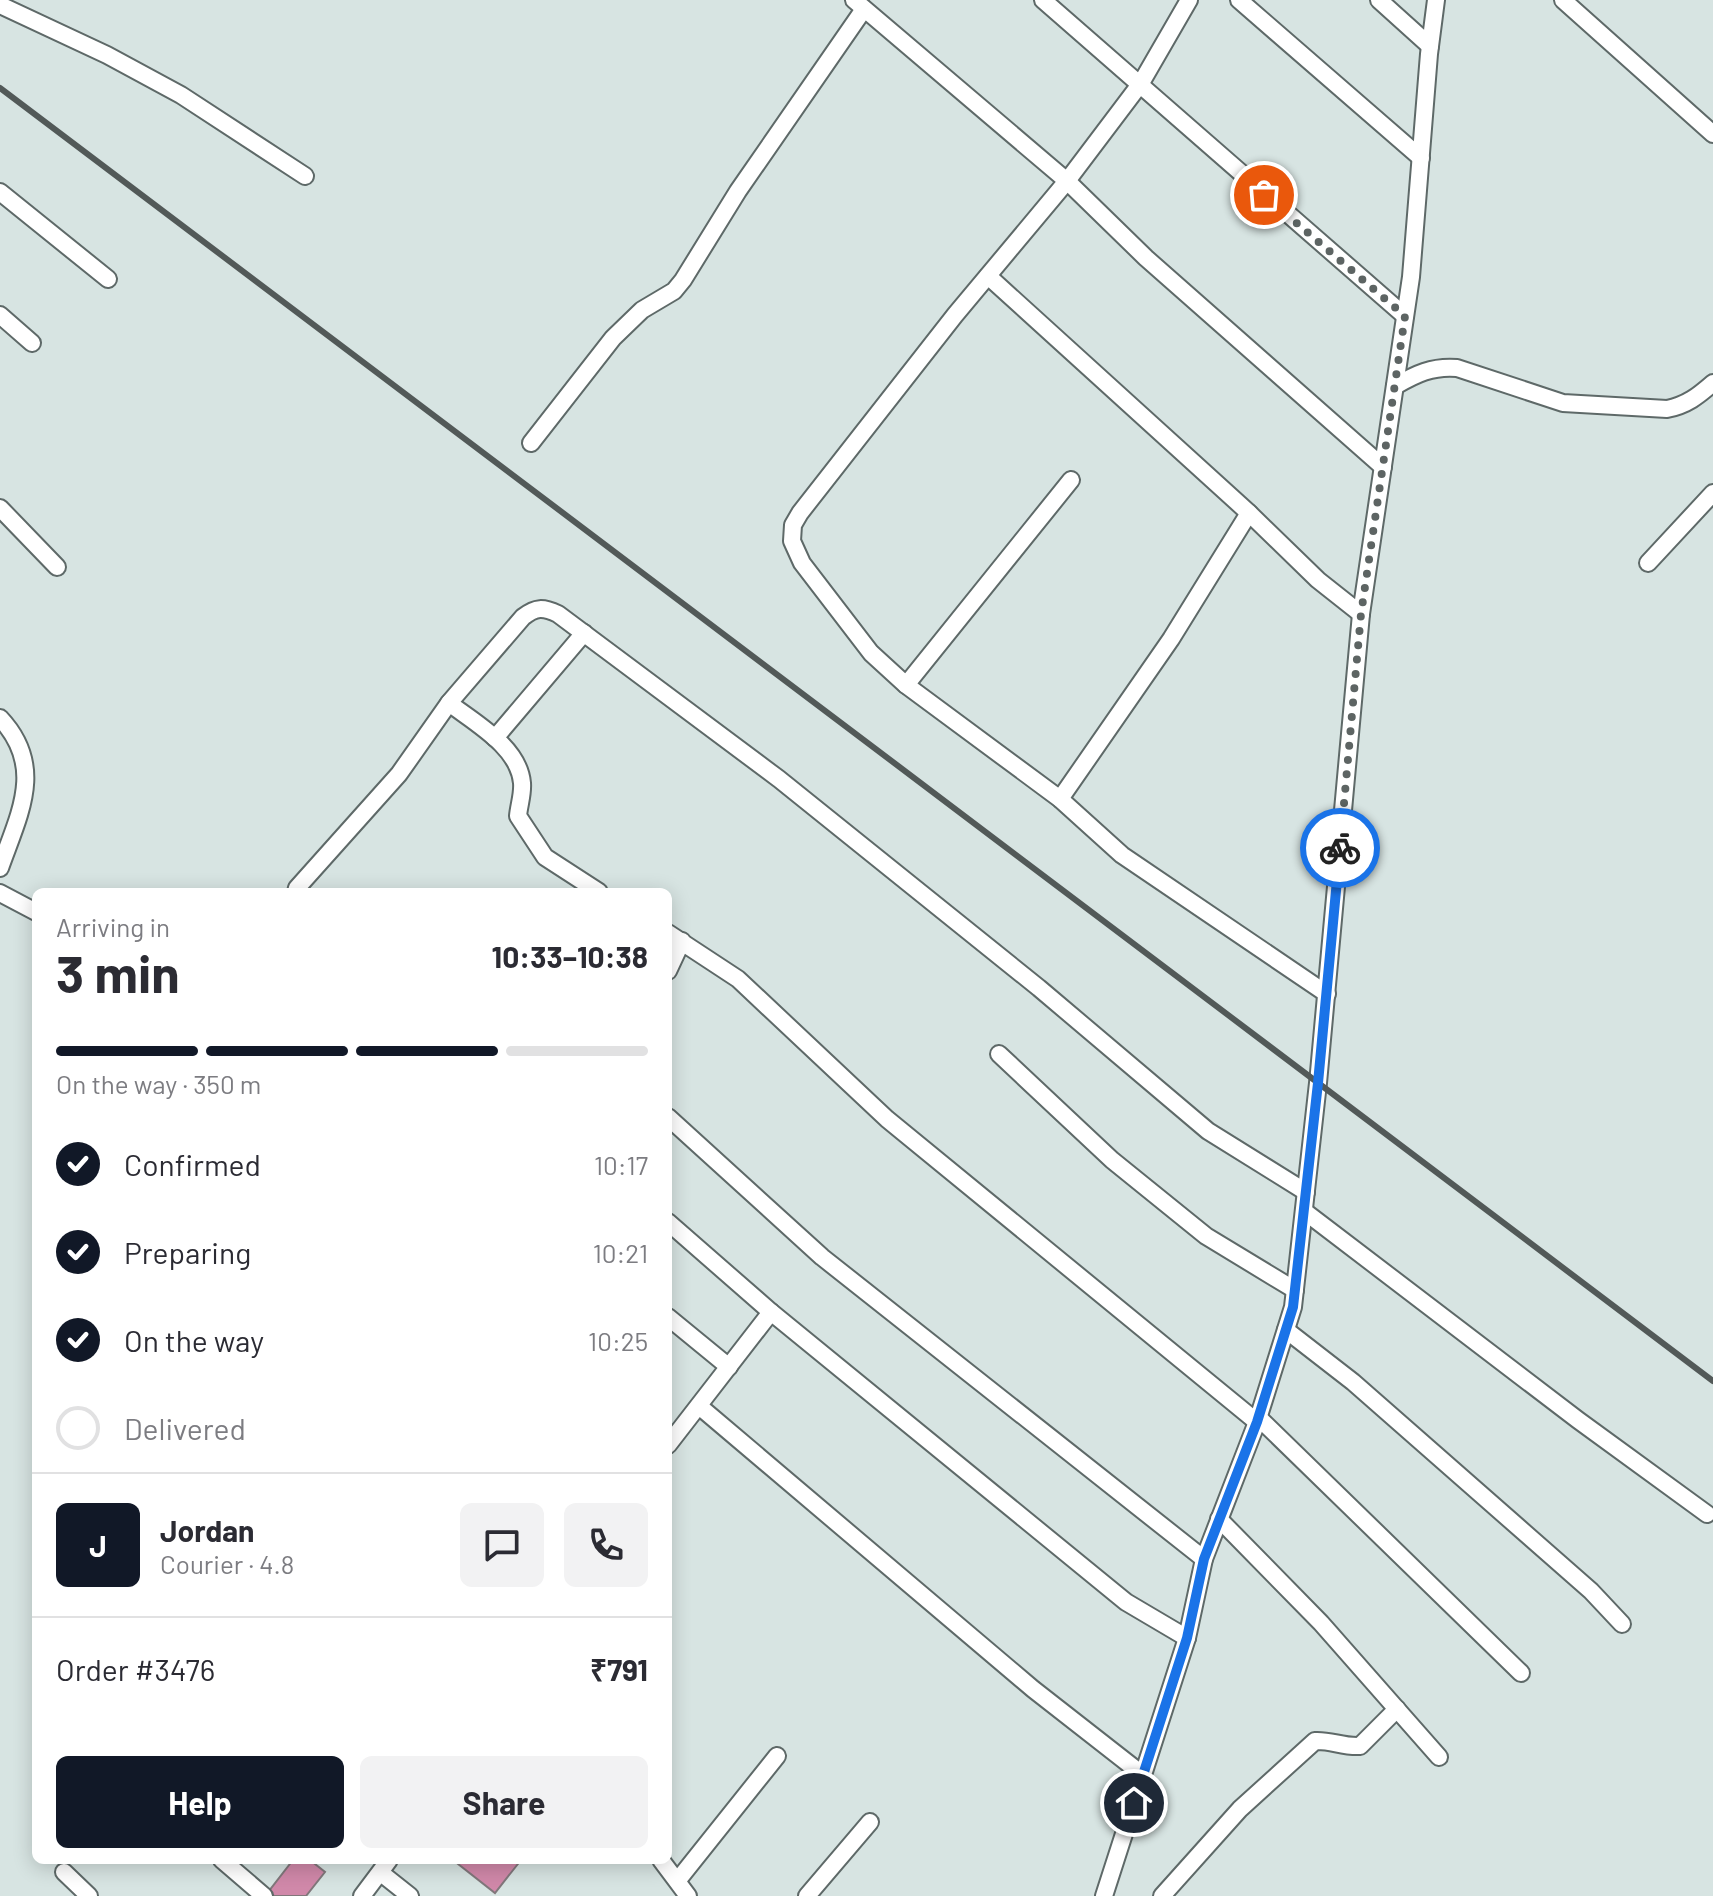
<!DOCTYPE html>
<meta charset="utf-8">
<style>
:root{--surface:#fff;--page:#f2f2f3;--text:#2b2b33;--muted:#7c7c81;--line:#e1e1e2;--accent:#111827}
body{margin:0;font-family:Barlow,sans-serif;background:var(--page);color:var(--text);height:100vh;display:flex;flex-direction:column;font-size:30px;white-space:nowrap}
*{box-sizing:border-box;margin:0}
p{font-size:26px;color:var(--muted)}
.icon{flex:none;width:44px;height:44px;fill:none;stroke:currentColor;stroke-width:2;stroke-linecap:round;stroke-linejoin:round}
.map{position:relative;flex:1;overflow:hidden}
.sheet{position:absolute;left:32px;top:888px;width:640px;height:976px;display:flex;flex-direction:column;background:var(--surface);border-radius:12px;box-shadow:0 4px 20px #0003}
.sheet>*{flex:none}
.pin{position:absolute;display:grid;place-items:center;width:68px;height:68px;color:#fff;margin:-34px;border:4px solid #fff;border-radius:50%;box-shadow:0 2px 8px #0007}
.courier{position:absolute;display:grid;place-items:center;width:80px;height:80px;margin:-40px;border:6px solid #1a73e8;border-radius:50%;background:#fff;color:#222;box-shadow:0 2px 10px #0007}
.overview em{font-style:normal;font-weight:700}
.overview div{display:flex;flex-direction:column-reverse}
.overview{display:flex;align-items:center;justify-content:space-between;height:136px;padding:0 24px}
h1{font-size:52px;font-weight:700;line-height:60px}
.bar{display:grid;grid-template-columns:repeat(4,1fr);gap:12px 8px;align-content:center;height:96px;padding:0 24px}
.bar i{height:10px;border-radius:6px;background:var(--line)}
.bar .active{background:var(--accent)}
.bar p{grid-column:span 4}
.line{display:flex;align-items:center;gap:20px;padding:0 24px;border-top:2px solid var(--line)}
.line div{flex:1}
.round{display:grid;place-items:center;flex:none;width:84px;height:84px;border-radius:12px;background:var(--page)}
ol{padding:0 24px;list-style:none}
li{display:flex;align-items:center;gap:24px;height:88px}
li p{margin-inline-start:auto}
li .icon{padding:8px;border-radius:50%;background:var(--accent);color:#fff;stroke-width:4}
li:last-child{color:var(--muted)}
li i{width:44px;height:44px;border:4px solid var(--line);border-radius:50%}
.action{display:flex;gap:16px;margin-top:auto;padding:16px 24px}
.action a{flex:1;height:92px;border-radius:12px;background:var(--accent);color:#fff;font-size:32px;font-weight:700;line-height:92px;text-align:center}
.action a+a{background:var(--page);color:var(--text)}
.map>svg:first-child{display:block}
.building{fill:#d088a9;stroke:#81777b;stroke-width:2}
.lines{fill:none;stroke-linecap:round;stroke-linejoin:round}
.street-casing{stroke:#5e6968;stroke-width:20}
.street{stroke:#fff;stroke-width:16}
.rail{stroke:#525958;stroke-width:6}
.done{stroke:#5d6463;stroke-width:8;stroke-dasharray:0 14.4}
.route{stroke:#1a73e8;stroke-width:10}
</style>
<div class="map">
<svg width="1713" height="1896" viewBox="0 0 1713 1896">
<rect width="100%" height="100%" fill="#d7e4e2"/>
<g class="building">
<polygon points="293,1860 310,1860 325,1872 306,1896 274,1896 269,1891"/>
<polygon points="453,1860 521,1860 495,1893"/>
</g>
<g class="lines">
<defs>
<g id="street">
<polyline points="854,0 1067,181 1146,258 1383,467"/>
<polyline points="1043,0 1405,316"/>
<polyline points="1189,0 1141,83 1067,181 955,315 800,513 793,525 792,541 802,563 871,653 906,685 1060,799 1122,855 1327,994"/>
<polyline points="1239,0 1421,158"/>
<polyline points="1379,0 1430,46"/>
<polyline points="1563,0 1713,134"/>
<polyline points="0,5 107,55 181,95 305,176"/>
<polyline points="0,192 108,279"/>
<polyline points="988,276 1249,513 1318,580 1361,614"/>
<polyline points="0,315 32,343"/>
<path d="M1395 386C1416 374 1432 366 1457 368L1563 403 1667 409C1687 405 1698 396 1713 383"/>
<polyline points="531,443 613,338 642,310 674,291 683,280 738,191 864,9"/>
<polyline points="0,508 57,567"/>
<polyline points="1648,563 1713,493"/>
<polyline points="906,685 1071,480"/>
<path d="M449 703 523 617C536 607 543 607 558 614L779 779 1039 988 1208 1131 1306 1192"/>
<path d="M0 718C46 767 19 814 0 868"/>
<polyline points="495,738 584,633"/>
<polyline points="1060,799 1171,639 1249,513"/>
<path d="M296 892 297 888 399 774 449 703C475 723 519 747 522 783 523 794 519 805 518 816L545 857 599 892"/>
<polyline points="0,893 36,912"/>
<polyline points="668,933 738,979 887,1119 1257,1422"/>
<polyline points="668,971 682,941"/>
<polyline points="999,1054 1112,1160 1206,1236 1295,1290"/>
<polyline points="668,1117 822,1257 1204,1559"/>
<polyline points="1304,1211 1578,1420 1707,1514"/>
<polyline points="668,1222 771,1312 1126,1602 1187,1638"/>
<polyline points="668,1317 729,1367"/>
<polyline points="1286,1330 1353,1382 1591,1591 1622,1624"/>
<polyline points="699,1406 1033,1689 1143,1775"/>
<polyline points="1258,1417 1521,1673"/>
<polyline points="668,1445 771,1312"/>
<polyline points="1219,1519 1321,1623 1439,1757"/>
<polyline points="222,1860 264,1896"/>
<polyline points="661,1860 688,1896"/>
<polyline points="64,1872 89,1896"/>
<polyline points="381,1873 410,1896"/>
<polyline points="678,1880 777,1756"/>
<polyline points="362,1896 389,1860"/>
<polyline points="807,1896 870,1822"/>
<polyline points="1104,1896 1187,1638 1204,1559 1257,1422 1293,1307 1318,1083 1361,614 1411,277 1429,54 1436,0"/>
<path d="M1162 1896 1240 1809 1315 1741C1331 1740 1342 1747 1360 1746L1397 1709"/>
</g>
</defs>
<use href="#street" class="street-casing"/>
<use href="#street" class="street"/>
<polyline class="rail" points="0,88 1713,1381"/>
</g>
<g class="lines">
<polyline class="done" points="1264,195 1405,316 1361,614 1340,848"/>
<polyline class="route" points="1134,1803 1187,1638 1204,1559 1257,1422 1293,1307 1318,1083 1340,848"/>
</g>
</svg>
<div class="pin" style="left:1264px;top:195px;background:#ea580c"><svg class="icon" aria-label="bag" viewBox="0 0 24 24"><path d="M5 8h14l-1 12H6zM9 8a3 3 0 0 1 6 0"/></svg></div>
<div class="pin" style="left:1134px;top:1803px;background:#1f2937"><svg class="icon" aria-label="home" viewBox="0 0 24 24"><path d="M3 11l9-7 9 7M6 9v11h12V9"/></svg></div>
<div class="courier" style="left:1340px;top:848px"><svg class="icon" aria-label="bike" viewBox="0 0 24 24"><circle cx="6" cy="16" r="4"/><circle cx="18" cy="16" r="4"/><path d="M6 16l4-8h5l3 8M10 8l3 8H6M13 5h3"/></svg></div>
<section class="sheet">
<div class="overview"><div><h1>3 min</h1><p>Arriving in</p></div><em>10:33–10:38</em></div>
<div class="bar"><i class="active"></i><i class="active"></i><i class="active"></i><i></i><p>On the way · 350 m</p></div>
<ol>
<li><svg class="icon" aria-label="check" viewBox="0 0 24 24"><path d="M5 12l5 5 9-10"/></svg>Confirmed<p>10:17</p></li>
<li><svg class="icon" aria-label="check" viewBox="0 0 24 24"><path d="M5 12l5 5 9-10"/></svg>Preparing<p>10:21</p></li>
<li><svg class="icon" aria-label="check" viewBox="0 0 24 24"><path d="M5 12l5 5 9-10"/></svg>On the way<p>10:25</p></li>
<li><i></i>Delivered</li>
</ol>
<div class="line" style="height:144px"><b class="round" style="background:var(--accent);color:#fff">J</b><div><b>Jordan</b><p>Courier · 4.8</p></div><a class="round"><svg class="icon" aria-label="chat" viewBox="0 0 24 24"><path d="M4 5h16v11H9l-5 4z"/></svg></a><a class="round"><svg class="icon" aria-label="phone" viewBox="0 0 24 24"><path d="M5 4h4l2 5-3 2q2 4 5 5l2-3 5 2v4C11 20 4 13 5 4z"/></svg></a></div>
<div class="line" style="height:104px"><div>Order #3476</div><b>₹791</b></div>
<div class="action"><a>Help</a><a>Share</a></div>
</section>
</div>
